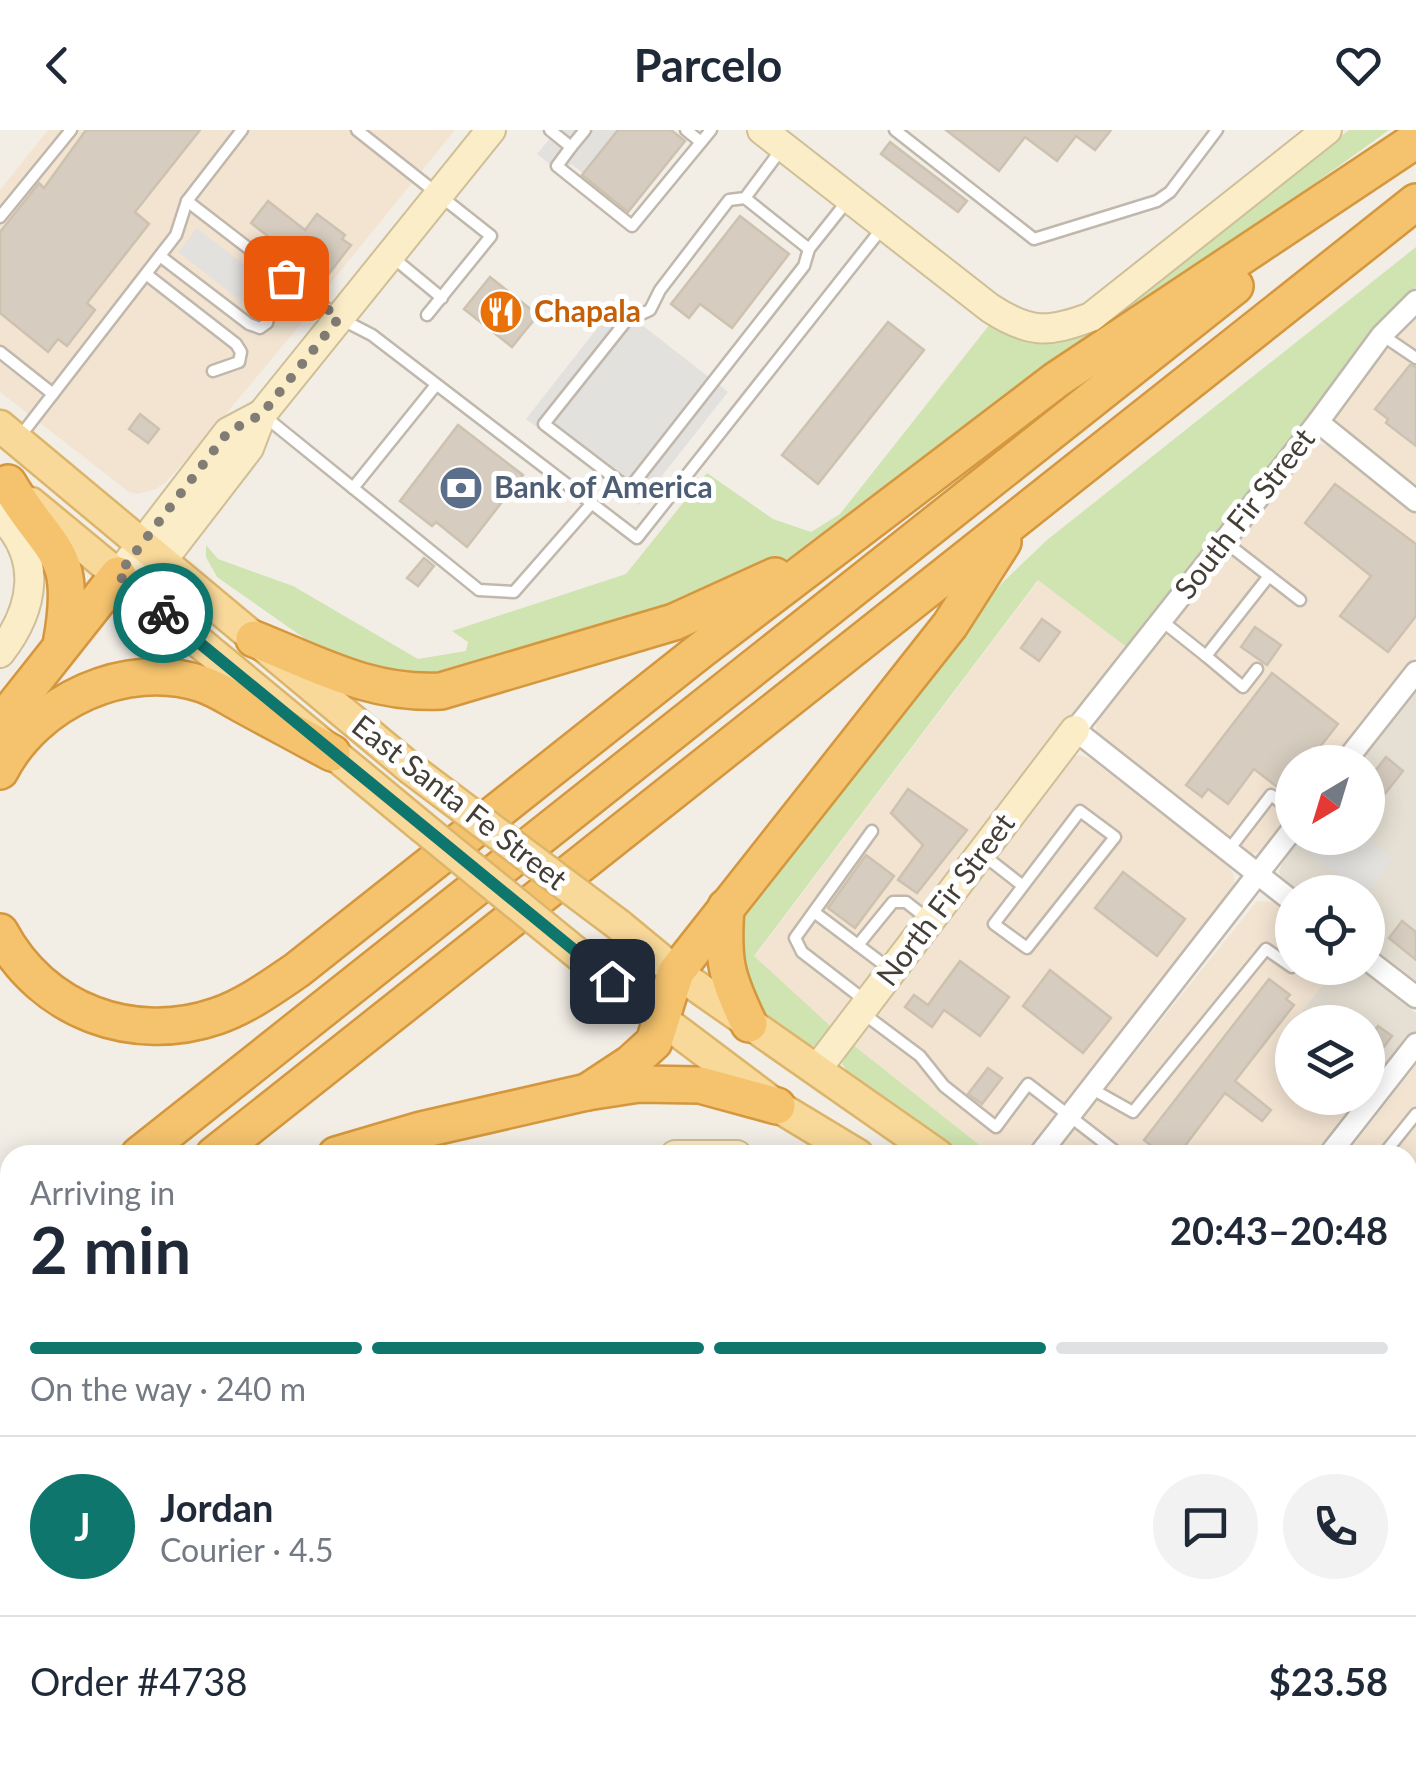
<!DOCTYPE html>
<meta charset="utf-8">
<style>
:root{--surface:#fff;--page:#f2f2f3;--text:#1f2937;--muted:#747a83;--line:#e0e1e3;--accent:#0f766e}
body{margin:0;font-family:Lato,sans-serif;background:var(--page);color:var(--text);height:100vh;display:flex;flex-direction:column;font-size:38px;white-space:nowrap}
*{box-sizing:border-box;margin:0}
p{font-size:32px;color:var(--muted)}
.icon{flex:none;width:55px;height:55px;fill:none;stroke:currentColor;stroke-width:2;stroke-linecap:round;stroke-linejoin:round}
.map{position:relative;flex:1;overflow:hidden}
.side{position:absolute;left:0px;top:1015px;width:1418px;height:622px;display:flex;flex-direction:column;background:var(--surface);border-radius:30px 30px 0 0;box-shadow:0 5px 25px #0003}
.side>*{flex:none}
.needle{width:65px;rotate:218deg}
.tools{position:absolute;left:1275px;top:615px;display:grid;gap:20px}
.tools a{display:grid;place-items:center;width:110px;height:110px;border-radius:50%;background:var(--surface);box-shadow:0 5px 25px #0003;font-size:50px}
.pin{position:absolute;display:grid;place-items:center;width:85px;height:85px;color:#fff;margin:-42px;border-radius:20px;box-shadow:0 5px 15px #0006}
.courier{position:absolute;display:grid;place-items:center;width:100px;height:100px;margin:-50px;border:8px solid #0f766e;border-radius:50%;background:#fff;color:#222;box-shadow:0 2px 12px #0007}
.summary em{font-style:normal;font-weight:700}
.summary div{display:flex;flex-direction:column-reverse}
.summary{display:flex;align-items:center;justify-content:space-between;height:170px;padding:0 30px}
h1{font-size:65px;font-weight:700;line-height:75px}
.bar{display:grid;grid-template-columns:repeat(4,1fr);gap:15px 10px;align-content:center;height:120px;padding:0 30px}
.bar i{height:12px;border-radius:8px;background:var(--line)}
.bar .selected{background:var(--accent)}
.bar p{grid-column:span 4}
.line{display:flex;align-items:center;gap:25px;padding:0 30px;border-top:2px solid var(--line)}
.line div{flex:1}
.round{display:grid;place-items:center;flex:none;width:105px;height:105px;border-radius:52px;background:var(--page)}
header{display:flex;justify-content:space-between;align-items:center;height:130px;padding:0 30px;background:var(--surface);font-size:45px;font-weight:700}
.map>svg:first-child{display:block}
.residential{fill:#e6e0d4}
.commercial{fill:#f3e4d2}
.green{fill:#cfe4b1}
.parking{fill:#e3e1de}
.building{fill:#d6ccbf;stroke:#cdc1b0;stroke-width:2.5}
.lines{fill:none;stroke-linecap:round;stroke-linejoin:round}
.lane-casing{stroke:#c0b8ac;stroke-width:15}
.street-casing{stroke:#c0b8ac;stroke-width:25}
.secondary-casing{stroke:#cfbf98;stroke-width:32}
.primary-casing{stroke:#dcb56a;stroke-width:35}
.highway-casing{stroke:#d4973e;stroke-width:40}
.lane{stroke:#fff;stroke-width:10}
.street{stroke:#fff;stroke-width:20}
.secondary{stroke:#fbedc7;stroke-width:28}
.primary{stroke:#f8d999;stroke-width:30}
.highway{stroke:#f5c36e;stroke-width:35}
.primary-bridge-casing{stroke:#dcb56a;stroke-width:35;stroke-linecap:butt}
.primary-bridge{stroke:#f8d999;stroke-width:30}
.done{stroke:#817c74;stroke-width:10;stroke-dasharray:0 18}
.route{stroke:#0f766e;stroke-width:12}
.labels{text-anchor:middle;stroke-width:10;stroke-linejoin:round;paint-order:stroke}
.food-label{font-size:30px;font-weight:bold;fill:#c56008;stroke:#fff;text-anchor:start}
.service-label{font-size:30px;font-weight:bold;fill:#4e5e75;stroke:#fff;text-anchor:start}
.street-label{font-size:30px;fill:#443e36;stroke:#fff}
</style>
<header><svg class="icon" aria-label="back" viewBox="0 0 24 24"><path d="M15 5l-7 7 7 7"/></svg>Parcelo<svg class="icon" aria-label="heart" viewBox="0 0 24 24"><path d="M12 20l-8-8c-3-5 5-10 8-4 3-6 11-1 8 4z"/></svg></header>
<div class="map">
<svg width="1416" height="1636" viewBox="0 0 1416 1636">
<rect width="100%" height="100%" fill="#f2eee6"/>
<g class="residential">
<polygon points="1416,556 1416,856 1368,818 1368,762 1295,762 1282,750 1279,741 1286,725 1299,708 1368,708 1368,632 1357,632"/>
<polygon points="1336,838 1359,838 1416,883 1416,901 1371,960 1368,957 1368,892 1293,892"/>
</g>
<g class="commercial">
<polygon points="48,0 455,0 316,171 306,188 200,315 165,353 156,359 138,364 129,362 0,262 0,60"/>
<polygon points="1416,181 1416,361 1338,300 1335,292 1336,279"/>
<polygon points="1313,313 1327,315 1416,384 1416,526 1334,632 1292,632 1292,686 1267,718 1250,725 1096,605 1096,591"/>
<polygon points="1039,450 1129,519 837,902 754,827"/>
<polygon points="1080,625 1091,629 1228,735 1233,743 1235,756 1229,769 1028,1025 992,1025 852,914 1070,627"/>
<polygon points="1257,771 1274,772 1292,785 1292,838 1336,838 1290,897 1292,968 1365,968 1320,1025 1053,1025"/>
<polygon points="1416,935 1416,1363 1408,1357 1408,1025 1346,1025"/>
</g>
<g class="green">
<polygon points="1349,0 1389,0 808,418 738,455 433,552 334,529 217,447 206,427 206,415 218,429 293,456 418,529 466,521 468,512 452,501 626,444 707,343 773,389 811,402 840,384 990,194 1009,203 1113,181"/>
<path d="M1416 117V157L1382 191 1129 519 1038 450 754 826 837 902 816 917C781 905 745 871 737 834 733 817 740 796 746 780L974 484 1003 452 1047 410Z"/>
<polygon points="852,914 992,1025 963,1025 854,950 842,934"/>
</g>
<g class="parking">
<polygon points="557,0 618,0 583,43 571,34 562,44 537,24"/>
<polygon points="197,98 274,158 255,182 178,122"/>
<polygon points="613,178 642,195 728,262 639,375 526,289"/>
<polygon points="1368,707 1392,727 1376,755 1366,762 1360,762 1310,725 1324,708"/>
</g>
<g class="building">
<polygon points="86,0 200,0 135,82 149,94 87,173 95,180 67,216 58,209 48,222 0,183 0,102 39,53 44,58"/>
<polygon points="618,0 671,0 685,11 628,82 582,45"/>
<polygon points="946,0 1111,0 1095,20 1076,6 1057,31 1025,7 999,41"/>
<polygon points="890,12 967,71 958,82 881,24"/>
<polygon points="268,71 305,100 317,84 345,105 342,109 351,115 324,150 251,93"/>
<polygon points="740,86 789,124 732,198 700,174 689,188 671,174"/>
<polygon points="490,147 538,185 512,217 464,179"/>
<polygon points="888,192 924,220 818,354 782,325"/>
<polygon points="1410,235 1416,237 1416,316 1386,293 1388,289 1375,279"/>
<polygon points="140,284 159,299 148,313 129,299"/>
<polygon points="458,295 523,345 467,417 436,392 432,396 400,371"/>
<polygon points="1335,354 1416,414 1416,486 1388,522 1340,486 1371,446 1305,393"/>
<polygon points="424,428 434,436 418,456 407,448"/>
<polygon points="1042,489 1060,502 1039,531 1021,518"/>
<polygon points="1255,497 1281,515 1267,535 1241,517"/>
<polygon points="1272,543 1338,594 1308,632 1292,632 1292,653 1285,663 1254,639 1228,674 1208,659 1202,667 1186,655"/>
<polygon points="1386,627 1403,641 1384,665 1368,650"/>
<polygon points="908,659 967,700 917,763 898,750 923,715 891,683"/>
<polygon points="866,725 894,746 855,798 828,778"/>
<polygon points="1123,742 1185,789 1157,826 1095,778"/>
<polygon points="1402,791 1416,802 1416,830 1389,808"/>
<polygon points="960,831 1009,867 980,906 944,880 932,897 905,877 914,865 928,875"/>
<polygon points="1050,840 1111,888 1083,923 1023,876"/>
<polygon points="1269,849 1290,865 1286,869 1294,875 1235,951 1271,980 1262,991 1225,963 1178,1025 1163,1025 1144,1010"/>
<polygon points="1378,896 1392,906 1377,926 1368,919 1368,910"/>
<polygon points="988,938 1002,948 982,974 968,964"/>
</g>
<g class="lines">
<defs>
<g id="lane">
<polyline points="357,0 491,106 427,185"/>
<polyline points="550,0 571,17 557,36 632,96 711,0"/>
<polyline points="686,0 701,12"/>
<polyline points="895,0 1034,109 1157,71 1170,62 1217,0"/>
<polyline points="571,17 585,0"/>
<polyline points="783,17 745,68 729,70 660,160 650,180 626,191 544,294 629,359 804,136 809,119 848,70"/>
<polyline points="745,68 809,119"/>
<polyline points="187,71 339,188 372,205 637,408 883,97"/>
<polyline points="0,87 71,0"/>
<polyline points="160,126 249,194 260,198 267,193 273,171"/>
<polyline points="391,126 442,168"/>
<polyline points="146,144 236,214 241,222 239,232 213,241"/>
<polyline points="1382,205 1416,228"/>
<polyline points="0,222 53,264"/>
<polyline points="263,285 479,460 514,462 592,373"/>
<polyline points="18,309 176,105 187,71 242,0"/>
<polyline points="353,358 436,255"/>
<polyline points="1224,411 1269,446"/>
<polyline points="1162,491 1206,526 1269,446 1300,470"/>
<polyline points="1206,526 1243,557 1257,539"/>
<polyline points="1228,721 1271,665 1292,681"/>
<polyline points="982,724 1023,756 1080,681 1115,707 1027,818 994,794 1023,756"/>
<polyline points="814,782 891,840"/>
<polyline points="858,815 893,772 906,772 929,790"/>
<polyline points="867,872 802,822 795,808 872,701"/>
<polyline points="864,884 920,926 944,956 996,997 1028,954 1120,1025"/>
<polyline points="1092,959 1133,982 1266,819 1292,837"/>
<polyline points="1383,1025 1416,984"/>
<polyline points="1408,1121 1416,1127"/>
<polyline points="1408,1309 1416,1298"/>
<polyline points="0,1334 10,1326"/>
<polyline points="0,1430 10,1443"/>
<polyline points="0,1551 10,1560"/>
<polyline points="0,1598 10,1585"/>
<polyline points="257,1628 268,1636"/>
<polyline points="904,1628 914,1636"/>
<polyline points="1212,1628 1215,1630"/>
<polyline points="1316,1628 1326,1636"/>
<polyline points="357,1636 363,1628"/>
<polyline points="400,1636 407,1628"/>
<polyline points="1192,1636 1199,1628"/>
</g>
<g id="street">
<polyline points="1318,292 1416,371"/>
<polyline points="1345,632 1416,542"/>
<polyline points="1292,771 1075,600 1318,292 1382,205 1416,171"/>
<polyline points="1368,830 1416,867"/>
<polyline points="1039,1025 1292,700"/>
<polyline points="1329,1025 1416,914"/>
<polyline points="548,1628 559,1636"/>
<polyline points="813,1636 820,1628"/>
</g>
<g id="secondary">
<path d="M762 0 990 178C1030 204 1048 203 1091 187L1327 0"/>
<path d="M0 385C43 427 35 478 0 523"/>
<polyline points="128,432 228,302 262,284"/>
<polyline points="118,445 162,431 249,318 262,284 491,0"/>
<polyline points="817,939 1075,600"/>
<polyline points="675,1025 737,1025"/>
<polyline points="0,1296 10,1289"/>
<polyline points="1407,1636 1416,1624"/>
</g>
<g id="primary">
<polyline points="0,296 410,638"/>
<polyline points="31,373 421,696"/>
<polyline points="619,795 676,842 938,1025"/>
<polyline points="611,851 777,976 858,1025"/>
<polyline points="1408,1382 1416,1389"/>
<polyline points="1408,1420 1416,1426"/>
</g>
<g id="highway">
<path d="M8 353C51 426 79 418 61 515"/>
<path d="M254 509C317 534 371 565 441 561L674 492 775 446"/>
<polyline points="0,594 118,445"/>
<path d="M0 641C36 571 126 529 202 554 217 559 230 568 243 575 273 591 302 607 332 623"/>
<path d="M726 777C722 831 726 846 749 894"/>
<path d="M0 802C42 881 133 915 217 886 246 876 272 857 297 840L701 520 1056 250 1416 10"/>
<polyline points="587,962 631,933 654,912 676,842 950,495 1003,412"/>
<polyline points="139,1025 1235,156"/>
<polyline points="214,1025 1416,72"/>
<polyline points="336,1025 421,1000 587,962 639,954 700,955 777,976"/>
<polyline points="0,1135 10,1127"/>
<polyline points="0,1195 10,1187"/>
<polyline points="0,1233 10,1227"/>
</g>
</defs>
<use href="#lane" class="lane-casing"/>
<use href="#street" class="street-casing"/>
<use href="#secondary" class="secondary-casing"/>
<use href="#primary" class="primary-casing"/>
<use href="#highway" class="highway-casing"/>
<use href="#lane" class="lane"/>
<use href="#street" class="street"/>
<use href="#secondary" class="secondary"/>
<use href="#primary" class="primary"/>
<use href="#highway" class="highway"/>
<defs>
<g id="primary-bridge">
<polyline points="410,638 619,795"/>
<polyline points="421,696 611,851"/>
</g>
</defs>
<use href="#primary-bridge" class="primary-bridge-casing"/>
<use href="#primary-bridge" class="primary-bridge"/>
</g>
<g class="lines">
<polyline class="done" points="163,483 118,445 228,302 262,284 339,188 286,148"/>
<polyline class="route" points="163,483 612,851"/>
</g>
<defs>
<symbol id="restaurant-disc" viewBox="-11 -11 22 22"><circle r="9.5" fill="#e8710a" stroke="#fff"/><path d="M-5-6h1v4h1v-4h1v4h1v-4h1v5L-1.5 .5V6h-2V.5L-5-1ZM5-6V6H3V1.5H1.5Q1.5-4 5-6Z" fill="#fff"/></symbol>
<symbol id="bank-disc" viewBox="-11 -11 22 22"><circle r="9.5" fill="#5c6f8a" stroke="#fff"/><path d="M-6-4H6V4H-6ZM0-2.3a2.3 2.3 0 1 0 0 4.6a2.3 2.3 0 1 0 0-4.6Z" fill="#fff"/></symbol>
</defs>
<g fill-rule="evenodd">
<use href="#restaurant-disc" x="476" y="157" width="50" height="50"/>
<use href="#bank-disc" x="436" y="333" width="50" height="50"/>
</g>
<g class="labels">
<g class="food-label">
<text x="534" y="192">Chapala</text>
</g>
<g class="service-label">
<text x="494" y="368">Bank of America</text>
</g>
<g class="street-label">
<text transform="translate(1245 384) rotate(-52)" y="10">South Fir Street</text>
<text transform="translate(459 673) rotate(38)" y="10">East Santa Fe Street</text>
<text transform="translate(946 770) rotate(-53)" y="10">North Fir Street</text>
</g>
</g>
</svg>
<div class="tools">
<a><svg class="needle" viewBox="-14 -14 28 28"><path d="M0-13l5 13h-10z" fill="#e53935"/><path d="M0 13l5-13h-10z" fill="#747a83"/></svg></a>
<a><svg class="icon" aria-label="locate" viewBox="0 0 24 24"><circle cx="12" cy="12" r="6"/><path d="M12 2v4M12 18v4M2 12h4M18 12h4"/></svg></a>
<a><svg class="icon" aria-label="layers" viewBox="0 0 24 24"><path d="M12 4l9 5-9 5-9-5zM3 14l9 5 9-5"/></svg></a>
</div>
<div class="pin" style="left:286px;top:148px;background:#ea580c"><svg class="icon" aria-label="bag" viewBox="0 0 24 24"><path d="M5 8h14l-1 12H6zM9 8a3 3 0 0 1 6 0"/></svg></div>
<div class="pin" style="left:612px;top:851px;background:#1f2937"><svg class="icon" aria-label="home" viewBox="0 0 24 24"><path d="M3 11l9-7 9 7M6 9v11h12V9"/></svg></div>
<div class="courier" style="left:163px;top:483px"><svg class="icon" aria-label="bike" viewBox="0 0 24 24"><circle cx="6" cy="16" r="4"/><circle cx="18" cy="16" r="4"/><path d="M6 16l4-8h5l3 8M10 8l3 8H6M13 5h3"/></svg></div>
<section class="side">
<div class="summary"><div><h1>2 min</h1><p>Arriving in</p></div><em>20:43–20:48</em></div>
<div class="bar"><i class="selected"></i><i class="selected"></i><i class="selected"></i><i></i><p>On the way · 240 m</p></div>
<div class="line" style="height:180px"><b class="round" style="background:var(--accent);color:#fff">J</b><div><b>Jordan</b><p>Courier · 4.5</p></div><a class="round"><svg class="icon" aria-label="chat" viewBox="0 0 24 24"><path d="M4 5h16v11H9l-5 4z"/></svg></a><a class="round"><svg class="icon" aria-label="phone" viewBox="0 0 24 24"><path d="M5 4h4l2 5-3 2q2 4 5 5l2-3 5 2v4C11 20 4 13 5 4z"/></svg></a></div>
<div class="line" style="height:130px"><div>Order #4738</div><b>$23.58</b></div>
</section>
</div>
